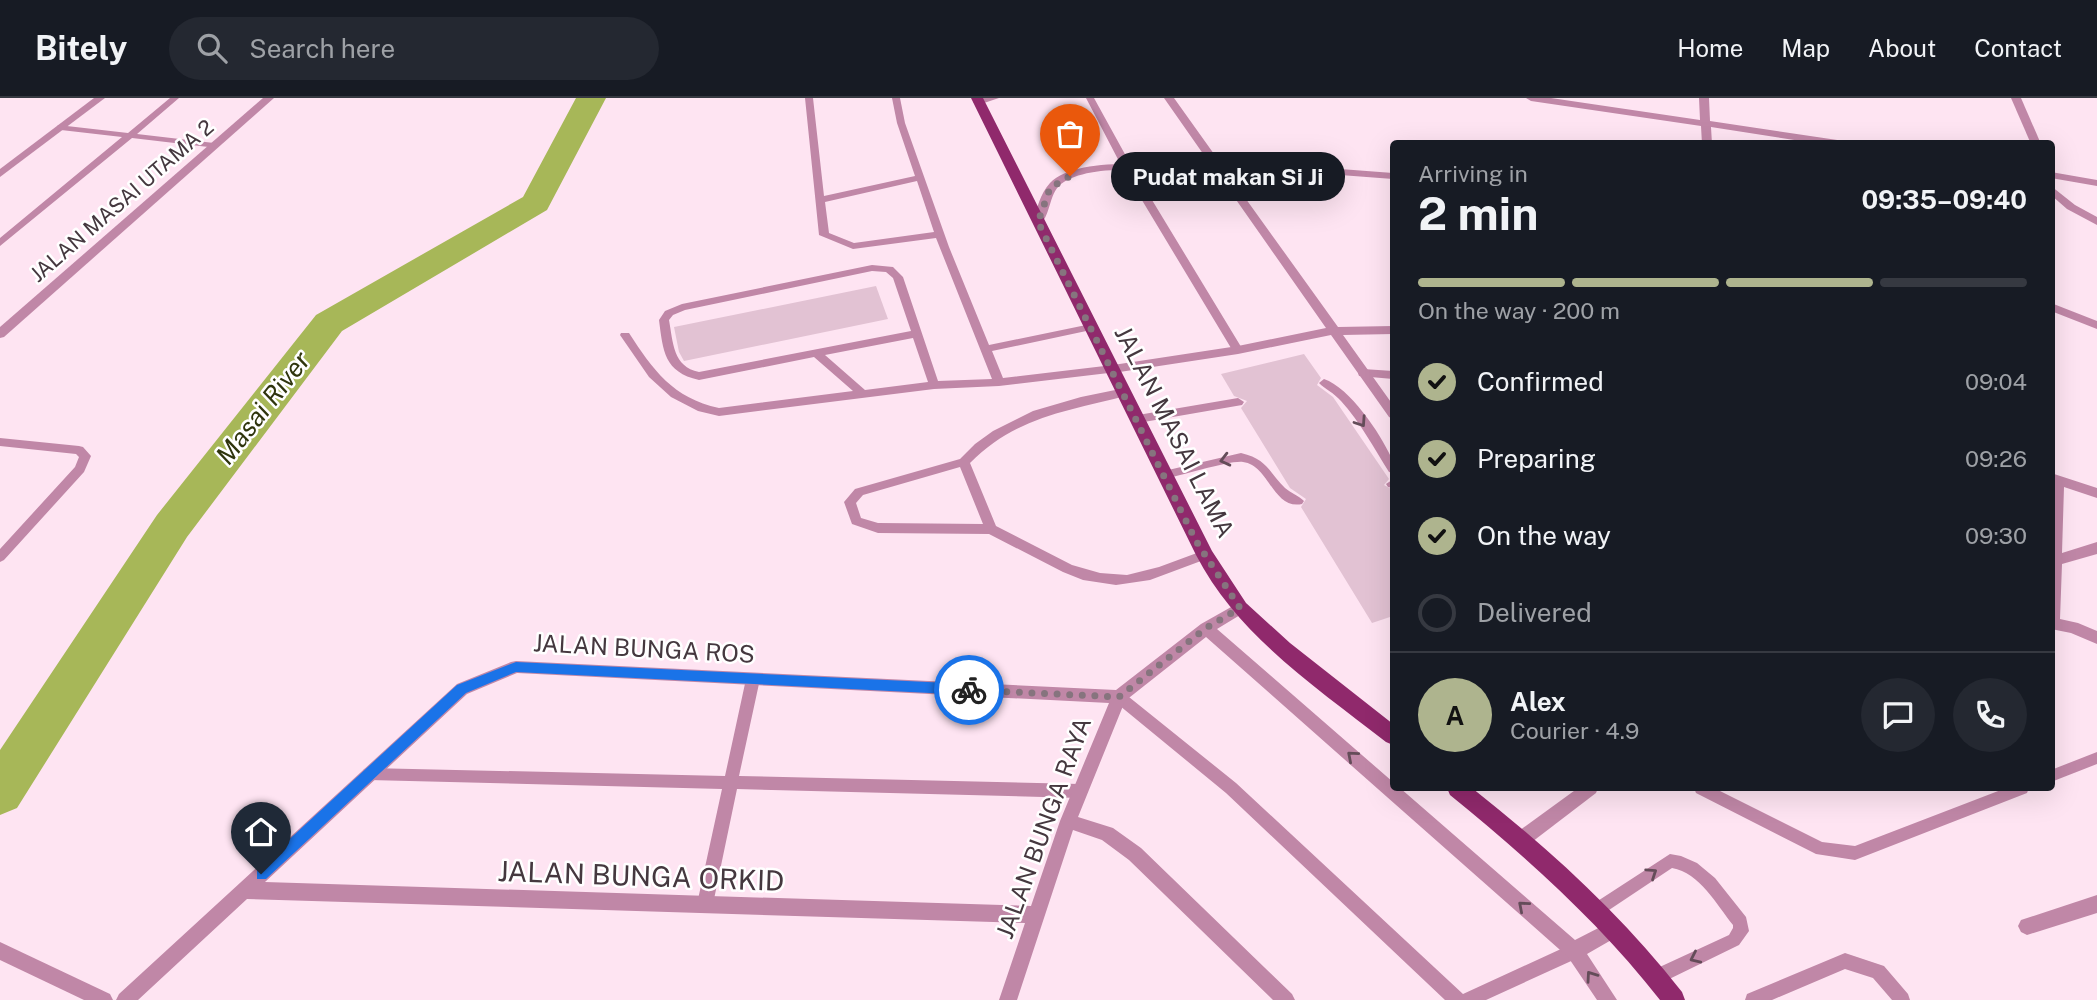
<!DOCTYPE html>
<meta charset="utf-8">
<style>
:root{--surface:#171b24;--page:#242831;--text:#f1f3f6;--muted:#9ea1a6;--line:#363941;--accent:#aeb48e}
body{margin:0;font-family:"Public Sans",sans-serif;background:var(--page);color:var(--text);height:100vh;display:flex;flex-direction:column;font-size:26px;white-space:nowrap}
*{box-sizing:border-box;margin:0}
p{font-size:23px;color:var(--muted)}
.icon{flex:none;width:38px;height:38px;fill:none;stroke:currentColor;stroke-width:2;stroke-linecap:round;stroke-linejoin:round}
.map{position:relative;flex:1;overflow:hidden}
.sheet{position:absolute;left:1390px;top:42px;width:665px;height:651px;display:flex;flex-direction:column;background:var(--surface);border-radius:7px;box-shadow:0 7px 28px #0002}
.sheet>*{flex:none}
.pin{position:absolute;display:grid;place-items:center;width:60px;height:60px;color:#fff;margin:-72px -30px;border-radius:50% 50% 50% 0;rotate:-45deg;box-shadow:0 0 7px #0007}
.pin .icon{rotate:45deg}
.courier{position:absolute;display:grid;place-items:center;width:70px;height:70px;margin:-35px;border:5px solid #1a73e8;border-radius:50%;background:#fff;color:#222;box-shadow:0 2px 9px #0007}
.bubble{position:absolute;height:49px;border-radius:24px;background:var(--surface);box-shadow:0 7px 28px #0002;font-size:23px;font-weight:700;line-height:49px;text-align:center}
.overview em{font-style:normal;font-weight:700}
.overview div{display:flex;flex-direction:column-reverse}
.overview{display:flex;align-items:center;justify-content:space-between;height:119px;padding:0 28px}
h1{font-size:46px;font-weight:700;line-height:52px}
.bar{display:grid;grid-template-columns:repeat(4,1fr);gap:10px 7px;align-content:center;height:84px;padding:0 28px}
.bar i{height:9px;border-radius:5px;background:var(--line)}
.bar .current{background:var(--accent)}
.bar p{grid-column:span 4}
.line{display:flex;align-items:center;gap:18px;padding:0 28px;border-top:2px solid var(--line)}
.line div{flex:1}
.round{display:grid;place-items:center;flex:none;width:74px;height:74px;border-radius:37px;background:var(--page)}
ol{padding:0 28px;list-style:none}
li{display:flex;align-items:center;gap:21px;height:77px}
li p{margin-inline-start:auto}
li .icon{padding:7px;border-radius:50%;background:var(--accent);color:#111;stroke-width:4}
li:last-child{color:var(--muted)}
li i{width:38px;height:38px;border:4px solid var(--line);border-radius:50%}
header{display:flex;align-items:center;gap:42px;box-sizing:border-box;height:98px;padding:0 35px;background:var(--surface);border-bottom:2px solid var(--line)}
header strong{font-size:33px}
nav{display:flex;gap:38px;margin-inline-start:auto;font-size:24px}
.search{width:490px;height:63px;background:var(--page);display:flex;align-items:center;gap:18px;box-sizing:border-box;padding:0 24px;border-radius:38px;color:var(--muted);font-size:26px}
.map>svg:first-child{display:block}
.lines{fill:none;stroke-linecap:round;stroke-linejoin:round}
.river{fill:#a7b758;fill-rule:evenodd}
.building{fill:#e2c2d3}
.lane{fill:#c087a7;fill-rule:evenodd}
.street{fill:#c087a7;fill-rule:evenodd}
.primary{fill:#90296c;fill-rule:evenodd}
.oneway{stroke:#644c59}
.route{fill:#1a73e8}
.done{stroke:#86747e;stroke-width:7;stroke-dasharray:0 12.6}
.labels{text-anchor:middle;stroke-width:5;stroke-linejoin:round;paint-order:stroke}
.far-street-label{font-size:21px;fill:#45383f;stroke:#fff}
.street-label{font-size:24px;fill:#45383f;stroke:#fff}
.water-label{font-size:26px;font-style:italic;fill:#2f350d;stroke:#fff}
.near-street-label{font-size:28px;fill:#45383f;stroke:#fff}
</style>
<header>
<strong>Bitely</strong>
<div class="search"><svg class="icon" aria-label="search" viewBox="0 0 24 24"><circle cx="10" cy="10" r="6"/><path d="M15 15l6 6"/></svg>Search here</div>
<nav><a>Home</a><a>Map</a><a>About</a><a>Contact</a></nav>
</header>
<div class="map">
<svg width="2097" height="902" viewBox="0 0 2097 902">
<rect width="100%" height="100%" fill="#fee4f2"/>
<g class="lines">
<polygon class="river" points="576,0 606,0 547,112 342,233 187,439 17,710 0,717 0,652 157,417 316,217 523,99"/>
</g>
<g class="building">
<polygon points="876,188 888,221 684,263 679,254 674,229"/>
<polygon points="1304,256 1321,280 1317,287 1333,299 1389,381 1384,387 1393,392 1393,518 1372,525 1301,409 1306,401 1290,390 1241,310 1247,303 1234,298 1221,276"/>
</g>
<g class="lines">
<g class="lane">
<polygon points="170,0 179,0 137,36 214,45 217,46 217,50 132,40 0,148 0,140 122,39 61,32 57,29 58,27 128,35"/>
<path d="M805 0H813L824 98 915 78 897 25 892 0H900L905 25 949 149 989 247 1091 226 1096 229 1091 232 992 253 1003 280 1113 267 1118 271 1117 274 999 288 934 291 719 318 698 313 671 299 649 279 620 237 621 235H629C653 272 673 300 719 310L853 293 814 259 699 282C664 274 663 253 659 222L665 213 682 206 872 167 893 169 903 179 938 283 992 281 936 140 853 151 819 137ZM917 83 934 134 854 145 829 135 825 104ZM872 173 886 174 893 180 911 233 699 274C673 269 673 244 669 222L673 217 685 212ZM913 240 928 284 865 292 825 257Z"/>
<polygon points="1086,0 1094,0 1132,69 1243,252 1242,255 1234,255 1122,69"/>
<polygon points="1363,271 1393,273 1393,281 1359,278 1358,275 1359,272"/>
<path d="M1324 281C1350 290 1380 335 1391 359 1394 364 1393 370 1393 375L1389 374C1374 350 1360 324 1341 303 1334 295 1325 291 1319 285Z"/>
<path d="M1125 290 1129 291 1130 294 1129 297C1069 313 1016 318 970 365L996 428 1072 467 1100 475 1127 477 1159 469 1205 452 1209 454 1211 457 1209 460 1150 482 1116 487 1083 482 1063 474 989 436 878 435 852 426 844 404 855 391 960 361 975 346 993 333 1033 313 1081 299ZM960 369 983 426 878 425 861 420 856 405 863 397Z"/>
<polygon points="1238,300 1244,304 1242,307 1138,325 1132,321 1138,317"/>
<polygon points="0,340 79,348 83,349 91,358 84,374 4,462 0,464 0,451 75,369 79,359 76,356 0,348"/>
<path d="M1241 355C1267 361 1268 373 1285 390 1291 395 1299 398 1304 403L1302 406C1273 412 1269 367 1243 364 1231 362 1180 378 1164 381L1158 377 1164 373Z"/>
<polygon points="1392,382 1393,382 1393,390 1388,389 1386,386"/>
<polygon points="753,575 758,577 760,581 739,678 1080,686 1085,688 1087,693 1085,698 1080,700 737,691 713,806 710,811 705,813 700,811 697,806 722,691 369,682 364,681 362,676 364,671 369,670 725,678 746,581 748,577"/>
<polygon points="1119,593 1124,595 1236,685 1463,896 1574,845 1580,847 1582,853 1580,859 1486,902 1445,902 1226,695 1114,603 1112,599 1114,595"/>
<polygon points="2097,654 2097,666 2051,684 2051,672"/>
<polygon points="1694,690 1714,690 1822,744 1855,748 2006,690 2029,690 2027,695 1855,762 1816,756 1696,695"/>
<path d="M1670 756 1681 758 1697 765 1715 780 1746 819 1749 833 1739 847 1657 887 1651 885 1649 879 1651 873 1729 837 1733 830V827C1716 806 1700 775 1672 770L1600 818 1595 821 1590 818 1587 813 1590 808Z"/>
<polygon points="1845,855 1884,868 1908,896 1910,902 1892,902 1873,880 1845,871 1772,902 1745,902 1747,896"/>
</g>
<g class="street">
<polygon points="94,0 105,0 0,79 0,71"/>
<polygon points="263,0 274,0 4,239 0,240 0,229"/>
<polygon points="982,0 999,0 978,7 973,4"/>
<path d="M1164 0H1174L1224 70H1327L1393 75V81L1327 76H1228L1338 229 1393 228V236L1343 237 1393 307V321L1389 319 1331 237 1238 256 1113 275 1109 274 1107 271 1109 268 1113 267 1238 248 1326 230 1218 76C1179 75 1093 62 1061 86 1048 96 1051 121 1038 127L1034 126 1033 124C1037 110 1040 96 1050 85 1078 56 1175 68 1213 70Z"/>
<polygon points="1526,0 1551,0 1700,22 1699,0 1709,0 1710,23 1844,43 1849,46 1820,46 1711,29 1712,46 1702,46 1701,28 1531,3"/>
<polygon points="2011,0 2021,0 2041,46 2031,46"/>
<polygon points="2051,74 2097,82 2097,88 2051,80"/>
<polygon points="2051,88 2075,107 2097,119 2097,127 2067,111 2051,97"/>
<polygon points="2051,205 2097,223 2097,231 2051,213"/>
<polygon points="2051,375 2097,390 2097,400 2064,389 2062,455 2097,444 2097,456 2062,466 2060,521 2078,525 2097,533 2097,546 2071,535 2051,531"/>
<path d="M1240 504 1245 506 1247 510 1245 514 1217 531 1393 684V690H1400L1575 842 1614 822 1620 825 1623 831 1620 837 1587 856 1617 902H1597L1568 859 1206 539 1125 603 1078 719 1113 730 1141 750 1292 896 1295 902H1273L1129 762 1102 742 1073 732 1017 902H999L1025 825 247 801 138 902H116L119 896 457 586 511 564 516 563 1116 592 1201 526ZM517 575 1109 605 1060 723 1031 808 265 784 467 596Z"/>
<polygon points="1578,690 1598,690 1596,695 1528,747 1522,749 1516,747 1514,741 1516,735"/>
<polygon points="2097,797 2097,815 2027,837 2021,834 2018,828 2021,822"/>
<polygon points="0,844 110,896 113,902 84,902 0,862"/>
</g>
<g class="primary">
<path d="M971 0H983L1212 453 1246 505 1290 545 1393 626V647L1386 644C1316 589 1238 538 1196 457Z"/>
<path d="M1447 690H1472C1549 751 1621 816 1682 894L1685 902H1660C1599 824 1526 759 1450 697Z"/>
</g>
</g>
<defs><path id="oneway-chevron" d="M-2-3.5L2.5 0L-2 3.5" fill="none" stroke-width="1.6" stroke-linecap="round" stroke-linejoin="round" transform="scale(1.75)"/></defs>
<g class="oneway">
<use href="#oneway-chevron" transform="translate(1361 324) rotate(56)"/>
<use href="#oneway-chevron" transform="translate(1225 362) rotate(166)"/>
<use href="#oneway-chevron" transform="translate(1352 658) rotate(-139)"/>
<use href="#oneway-chevron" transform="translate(1652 775) rotate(-34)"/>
<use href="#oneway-chevron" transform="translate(1523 808) rotate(-139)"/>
<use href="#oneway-chevron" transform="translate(1695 860) rotate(155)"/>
<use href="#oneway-chevron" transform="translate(1591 878) rotate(-125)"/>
</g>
<polygon class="route" points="516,564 969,586 975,592 969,597 516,574 466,595 266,781 257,781 257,771 457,587"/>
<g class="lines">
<polyline class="done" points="969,592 1119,599 1206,530 1240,510 1196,443 1038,124 1050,90 1070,78"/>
</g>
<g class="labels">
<g class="far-street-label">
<text transform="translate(122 103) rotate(-41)" y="7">JALAN MASAI UTAMA 2</text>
</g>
<g class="street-label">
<text transform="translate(1174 334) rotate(63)" y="8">JALAN MASAI LAMA</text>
<text transform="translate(644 551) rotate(3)" y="8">JALAN BUNGA ROS</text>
<text transform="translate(1044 730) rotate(-70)" y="8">JALAN BUNGA RAYA</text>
</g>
<g class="water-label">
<text transform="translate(263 310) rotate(-52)" y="9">Masai River</text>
</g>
<g class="near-street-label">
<text transform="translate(641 778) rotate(2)" y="10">JALAN BUNGA ORKID</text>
</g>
</g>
</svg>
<div class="pin" style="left:1070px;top:78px;background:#ea580c"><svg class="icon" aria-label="bag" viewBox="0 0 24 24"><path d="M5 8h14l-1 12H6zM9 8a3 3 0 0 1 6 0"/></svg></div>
<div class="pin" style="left:261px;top:776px;background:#1f2937"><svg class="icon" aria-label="home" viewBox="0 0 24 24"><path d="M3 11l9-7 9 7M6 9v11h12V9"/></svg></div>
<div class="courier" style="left:969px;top:592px"><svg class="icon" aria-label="bike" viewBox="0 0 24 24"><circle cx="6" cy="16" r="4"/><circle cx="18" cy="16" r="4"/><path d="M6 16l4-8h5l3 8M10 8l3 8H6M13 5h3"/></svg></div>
<div class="bubble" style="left:1111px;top:54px;width:234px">Pudat makan Si Ji</div>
<section class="sheet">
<div class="overview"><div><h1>2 min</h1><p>Arriving in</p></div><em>09:35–09:40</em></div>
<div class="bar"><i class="current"></i><i class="current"></i><i class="current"></i><i></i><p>On the way · 200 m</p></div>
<ol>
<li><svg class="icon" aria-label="check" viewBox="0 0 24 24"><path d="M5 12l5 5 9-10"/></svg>Confirmed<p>09:04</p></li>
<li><svg class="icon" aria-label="check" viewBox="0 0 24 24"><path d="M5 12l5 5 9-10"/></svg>Preparing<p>09:26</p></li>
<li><svg class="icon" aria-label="check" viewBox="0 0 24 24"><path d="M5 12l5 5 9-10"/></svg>On the way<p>09:30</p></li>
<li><i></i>Delivered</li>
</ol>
<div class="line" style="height:126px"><b class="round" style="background:var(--accent);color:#111">A</b><div><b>Alex</b><p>Courier · 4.9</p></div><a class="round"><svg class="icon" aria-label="chat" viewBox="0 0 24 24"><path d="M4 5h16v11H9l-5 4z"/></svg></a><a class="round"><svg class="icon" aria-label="phone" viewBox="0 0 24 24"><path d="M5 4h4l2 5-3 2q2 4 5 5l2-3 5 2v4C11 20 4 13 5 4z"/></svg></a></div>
</section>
</div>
